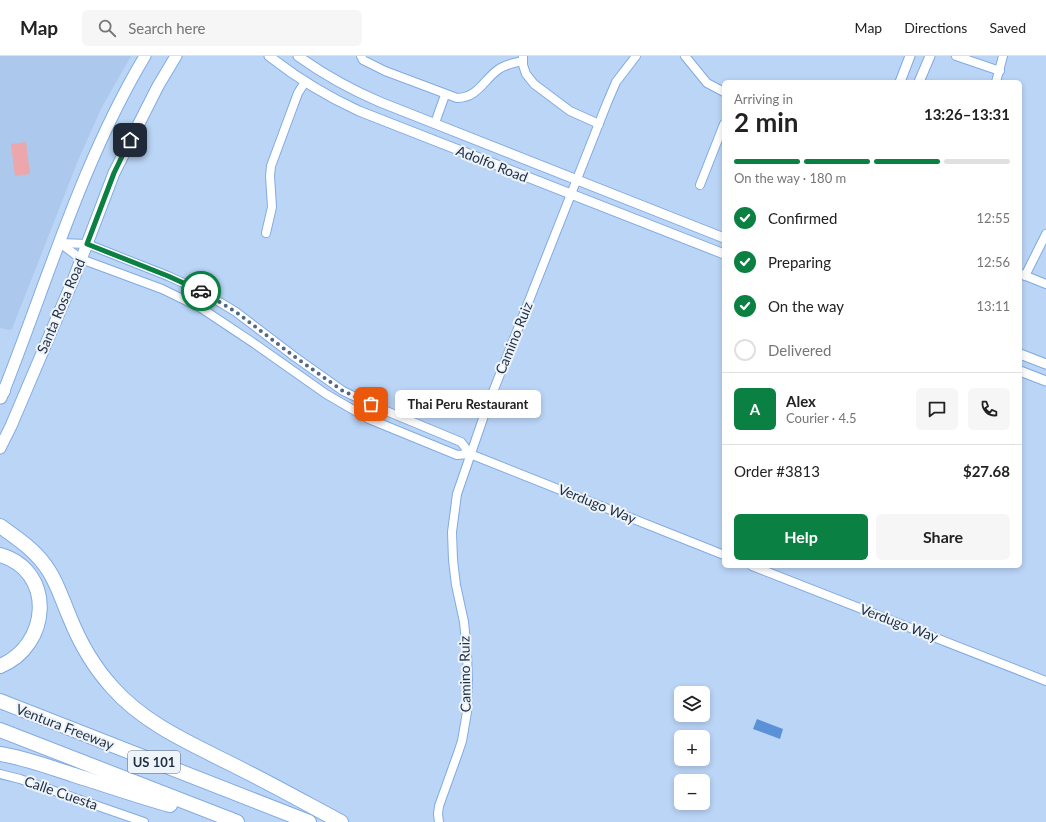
<!DOCTYPE html>
<meta charset="utf-8">
<style>
:root{--surface:#fff;--page:#f6f6f6;--text:#222;--muted:#767676;--line:#e0e0e0;--accent:#0b8043}
body{margin:0;font-family:Lato,sans-serif;background:var(--page);color:var(--text);height:100vh;display:flex;flex-direction:column;font-size:15px;white-space:nowrap}
*{box-sizing:border-box;margin:0}
p{font-size:13px;color:var(--muted)}
.icon{flex:none;width:22px;height:22px;fill:none;stroke:currentColor;stroke-width:2;stroke-linecap:round;stroke-linejoin:round}
.map{position:relative;flex:1;overflow:hidden}
.sheet{position:absolute;left:722px;top:24px;width:300px;height:488px;display:flex;flex-direction:column;background:var(--surface);border-radius:6px;box-shadow:0 2px 6px #0003}
.sheet>*{flex:none}
.tools{position:absolute;left:674px;top:630px;display:grid;gap:8px}
.tools a{display:grid;place-items:center;width:36px;height:36px;border-radius:6px;background:var(--surface);box-shadow:0 2px 6px #0003;font-size:20px}
.pin{position:absolute;display:grid;place-items:center;width:34px;height:34px;color:#fff;margin:-17px;border-radius:8px;box-shadow:0 2px 6px #0006}
.courier{position:absolute;display:grid;place-items:center;width:40px;height:40px;margin:-20px;border:3px solid #0b8043;border-radius:50%;background:#fff;color:#222;box-shadow:0 1px 5px #0007}
.bubble{position:absolute;height:28px;border-radius:6px;background:var(--surface);box-shadow:0 2px 6px #0003;font-size:13px;font-weight:700;line-height:28px;text-align:center}
.overview em{font-style:normal;font-weight:700}
.overview div{display:flex;flex-direction:column-reverse}
.overview{display:flex;align-items:center;justify-content:space-between;height:68px;padding:0 12px}
h1{font-size:26px;font-weight:700;line-height:30px}
.bar{display:grid;grid-template-columns:repeat(4,1fr);gap:6px 4px;align-content:center;height:48px;padding:0 12px}
.bar i{height:5px;border-radius:3px;background:var(--line)}
.bar .current{background:var(--accent)}
.bar p{grid-column:span 4}
.line{display:flex;align-items:center;gap:10px;padding:0 12px;border-top:1px solid var(--line)}
.line div{flex:1}
.round{display:grid;place-items:center;flex:none;width:42px;height:42px;border-radius:6px;background:var(--page)}
ol{padding:0 12px;list-style:none}
li{display:flex;align-items:center;gap:12px;height:44px}
li p{margin-inline-start:auto}
li .icon{padding:4px;border-radius:50%;background:var(--accent);color:#fff;stroke-width:4}
li:last-child{color:var(--muted)}
li i{width:22px;height:22px;border:2px solid var(--line);border-radius:50%}
.button{display:flex;gap:8px;margin-top:auto;padding:8px 12px}
.button a{flex:1;height:46px;border-radius:6px;background:var(--accent);color:#fff;font-size:16px;font-weight:700;line-height:46px;text-align:center}
.button a+a{background:var(--page);color:var(--text)}
header{display:flex;align-items:center;gap:24px;box-sizing:border-box;height:56px;padding:0 20px;background:var(--surface);border-bottom:1px solid var(--line)}
header strong{font-size:19px}
nav{display:flex;gap:22px;margin-inline-start:auto;font-size:14px}
.search{width:280px;height:36px;background:var(--page);display:flex;align-items:center;gap:10px;box-sizing:border-box;padding:0 14px;border-radius:6px;color:var(--muted);font-size:15px}
.map>svg:first-child{display:block}
.built{fill:#acc8ed}
.green{fill:#eba7ab}
.water{fill:#5b91d6}
.lines{fill:none;stroke-linecap:round;stroke-linejoin:round}
.minor-casing{stroke:#81abe1;stroke-width:10}
.tertiary-casing{stroke:#81abe1;stroke-width:11}
.secondary-casing{stroke:#81abe1;stroke-width:13}
.motorway-casing{stroke:#81abe1;stroke-width:16}
.minor{stroke:#fff;stroke-width:8}
.tertiary{stroke:#fff;stroke-width:9}
.secondary{stroke:#fff;stroke-width:11}
.motorway{stroke:#fff;stroke-width:14}
.done{stroke:#546882;stroke-width:4;stroke-dasharray:0 7.2}
.route{stroke:#0b8043;stroke-width:5}
.labels{text-anchor:middle;stroke-width:4;stroke-linejoin:round;paint-order:stroke}
.shield{fill:#eff4fa;stroke:#5c697a;stroke-width:1}
.shield-label{font-size:13px;font-weight:bold;fill:#1d2e43}
.street-label{font-size:14px;fill:#1d2e43;stroke:#eff4fa}
</style>
<header>
<strong>Map</strong>
<div class="search"><svg class="icon" aria-label="search" viewBox="0 0 24 24"><circle cx="10" cy="10" r="6"/><path d="M15 15l6 6"/></svg>Search here</div>
<nav><a>Map</a><a>Directions</a><a>Saved</a></nav>
</header>
<div class="map">
<svg width="1046" height="766" viewBox="0 0 1046 766">
<rect width="100%" height="100%" fill="#bbd5f7"/>
<polygon class="built" points="0,0 131,0 102,51 79,102 12,273 9,274 0,272"/>
<polygon class="green" points="26,86 30,118 15,120 11,88"/>
<polygon class="water" points="757,663 783,673 780,683 753,673"/>
<g class="lines">
<defs>
<g id="minor">
<path d="M361 0 363 4 385 15 457 42C478 42 484 23 499 13 506 8 515 7 523 5"/>
<polyline points="685,0 707,27 724,36"/>
<polyline points="956,0 1000,15"/>
<polyline points="523,1 523,9 526,18 534,28 570,55 599,68"/>
<polyline points="996,26 1003,0"/>
<polyline points="435,67 445,39"/>
<polyline points="700,129 724,68"/>
<polyline points="266,177 272,151 270,120 271,110 298,37 305,26"/>
<polyline points="60,187 81,203 162,233 201,252 255,288 326,338 369,363 457,399 470,398 724,499"/>
<polyline points="60,187 87,188 168,220 203,236 236,256 295,301 343,335 379,352 461,386 470,398"/>
<polyline points="1021,218 1046,228"/>
<polyline points="1025,220 1046,178"/>
<polyline points="752,510 1046,625"/>
<polyline points="0,718 20,723 144,766"/>
<polyline points="439,766 438,758 439,750 458,697 462,685 467,656 468,628 467,596 464,566 456,529 453,504 452,476 457,438 487,351 607,47 616,26 636,0"/>
</g>
<g id="tertiary">
<path d="M269 0C297 22 326 40 359 55L724 198"/>
<path d="M298 0C323 18 352 34 380 46L724 182"/>
<polyline points="900,26 910,0"/>
<polyline points="919,26 930,0"/>
<polyline points="1020,298 1046,308"/>
<polyline points="1020,315 1046,325"/>
</g>
<g id="secondary">
<path d="M1 342C47 227 81 107 145 0"/>
<polyline points="0,392 11,370 74,222 114,117 158,30 176,0"/>
</g>
<g id="motorway">
<polyline points="0,337 3,335"/>
<path d="M0 470C18 483 37 495 49 515 58 529 63 546 70 562 80 587 94 611 112 631 147 671 199 691 245 715 277 731 309 749 341 766"/>
<path d="M0 499C56 515 50 590 0 610"/>
<polyline points="0,645 309,766"/>
<polyline points="0,674 237,766"/>
<path d="M0 698C25 702 49 711 74 719 106 729 138 740 170 749"/>
</g>
</defs>
<use href="#minor" class="minor-casing"/>
<use href="#tertiary" class="tertiary-casing"/>
<use href="#secondary" class="secondary-casing"/>
<use href="#motorway" class="motorway-casing"/>
<use href="#minor" class="minor"/>
<use href="#tertiary" class="tertiary"/>
<use href="#secondary" class="secondary"/>
<use href="#motorway" class="motorway"/>
</g>
<g class="lines">
<polyline class="done" points="201,235 236,256 295,301 343,335 371,348"/>
<polyline class="route" points="130,84 114,117 87,188 168,220 201,235"/>
</g>
<g class="labels">
<rect class="shield" x="128" y="695" width="52" height="22" rx="3"/>
<g class="shield-label">
<text x="154" y="711">US 101</text>
</g>
<g class="street-label">
<text transform="translate(492 108) rotate(22)" y="5">Adolfo Road</text>
<text transform="translate(61 250) rotate(-67)" y="5">Santa Rosa Road</text>
<text transform="translate(514 282) rotate(-68)" y="5">Camino Ruiz</text>
<text transform="translate(597 448) rotate(22)" y="5">Verdugo Way</text>
<text transform="translate(899 567) rotate(21)" y="5">Verdugo Way</text>
<text transform="translate(465 618) rotate(-91)" y="5">Camino Ruiz</text>
<text transform="translate(65 671) rotate(21)" y="5">Ventura Freeway</text>
<text transform="translate(61 737) rotate(19)" y="5">Calle Cuesta</text>
</g>
</g>
</svg>
<div class="tools">
<a><svg class="icon" aria-label="layers" viewBox="0 0 24 24"><path d="M12 4l9 5-9 5-9-5zM3 14l9 5 9-5"/></svg></a>
<a>+</a>
<a>−</a>
</div>
<div class="pin" style="left:371px;top:348px;background:#ea580c"><svg class="icon" aria-label="bag" viewBox="0 0 24 24"><path d="M5 8h14l-1 12H6zM9 8a3 3 0 0 1 6 0"/></svg></div>
<div class="pin" style="left:130px;top:84px;background:#1f2937"><svg class="icon" aria-label="home" viewBox="0 0 24 24"><path d="M3 11l9-7 9 7M6 9v11h12V9"/></svg></div>
<div class="courier" style="left:201px;top:235px"><svg class="icon" aria-label="car" viewBox="0 0 24 24"><path d="M5 17H2v-5l4-1 3-4h7l3 4 3 1v5h-3M9 17h6M6 11h13"/><circle cx="7" cy="17" r="2"/><circle cx="17" cy="17" r="2"/></svg></div>
<div class="bubble" style="left:395px;top:334px;width:146px">Thai Peru Restaurant</div>
<section class="sheet">
<div class="overview"><div><h1>2 min</h1><p>Arriving in</p></div><em>13:26–13:31</em></div>
<div class="bar"><i class="current"></i><i class="current"></i><i class="current"></i><i></i><p>On the way · 180 m</p></div>
<ol>
<li><svg class="icon" aria-label="check" viewBox="0 0 24 24"><path d="M5 12l5 5 9-10"/></svg>Confirmed<p>12:55</p></li>
<li><svg class="icon" aria-label="check" viewBox="0 0 24 24"><path d="M5 12l5 5 9-10"/></svg>Preparing<p>12:56</p></li>
<li><svg class="icon" aria-label="check" viewBox="0 0 24 24"><path d="M5 12l5 5 9-10"/></svg>On the way<p>13:11</p></li>
<li><i></i>Delivered</li>
</ol>
<div class="line" style="height:72px"><b class="round" style="background:var(--accent);color:#fff">A</b><div><b>Alex</b><p>Courier · 4.5</p></div><a class="round"><svg class="icon" aria-label="chat" viewBox="0 0 24 24"><path d="M4 5h16v11H9l-5 4z"/></svg></a><a class="round"><svg class="icon" aria-label="phone" viewBox="0 0 24 24"><path d="M5 4h4l2 5-3 2q2 4 5 5l2-3 5 2v4C11 20 4 13 5 4z"/></svg></a></div>
<div class="line" style="height:52px"><div>Order #3813</div><b>$27.68</b></div>
<div class="button"><a>Help</a><a>Share</a></div>
</section>
</div>
